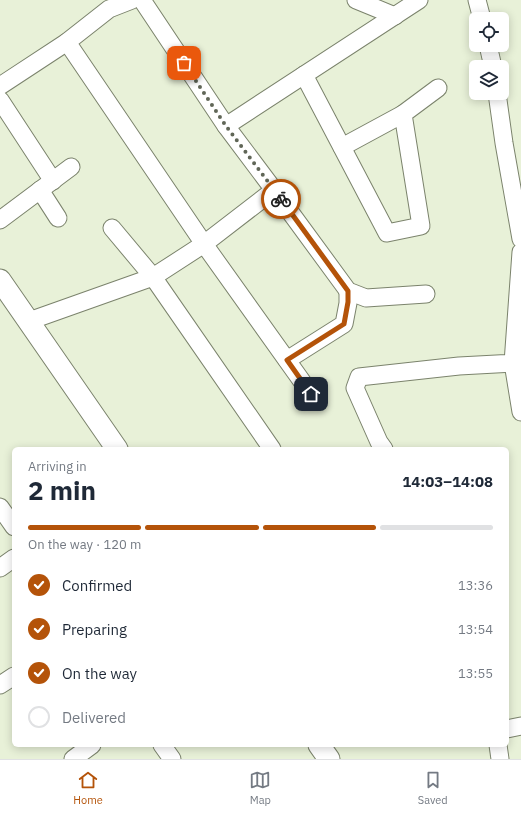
<!DOCTYPE html>
<meta charset="utf-8">
<style>
:root{--surface:#fff;--page:#f2f2f3;--text:#1f2937;--muted:#747a83;--line:#e0e1e3;--accent:#b45309}
body{margin:0;font-family:"IBM Plex Sans",sans-serif;background:var(--page);color:var(--text);height:100vh;display:flex;flex-direction:column;font-size:15px;white-space:nowrap}
*{box-sizing:border-box;margin:0}
p{font-size:13px;color:var(--muted)}
.icon{flex:none;width:22px;height:22px;fill:none;stroke:currentColor;stroke-width:2;stroke-linecap:round;stroke-linejoin:round}
.map{position:relative;flex:1;overflow:hidden}
.details{position:absolute;left:12px;top:447px;width:497px;height:300px;display:flex;flex-direction:column;background:var(--surface);border-radius:6px;box-shadow:0 2px 10px #0003}
.details>*{flex:none}
.buttons{position:absolute;left:469px;top:12px;display:grid;gap:8px}
.buttons a{display:grid;place-items:center;width:40px;height:40px;border-radius:6px;background:var(--surface);box-shadow:0 2px 10px #0003;font-size:20px}
.pin{position:absolute;display:grid;place-items:center;width:34px;height:34px;color:#fff;margin:-17px;border-radius:8px;box-shadow:0 2px 6px #0006}
.courier{position:absolute;display:grid;place-items:center;width:40px;height:40px;margin:-20px;border:3px solid #b45309;border-radius:50%;background:#fff;color:#222;box-shadow:0 1px 5px #0007}
.head em{font-style:normal;font-weight:700}
.head div{display:flex;flex-direction:column-reverse}
.head{display:flex;align-items:center;justify-content:space-between;height:68px;padding:0 16px}
h1{font-size:26px;font-weight:700;line-height:30px}
.bar{display:grid;grid-template-columns:repeat(4,1fr);gap:6px 4px;align-content:center;height:48px;padding:0 16px}
.bar i{height:5px;border-radius:3px;background:var(--line)}
.bar .selected{background:var(--accent)}
.bar p{grid-column:span 4}
ol{padding:0 16px;list-style:none}
li{display:flex;align-items:center;gap:12px;height:44px}
li p{margin-inline-start:auto}
li .icon{padding:4px;border-radius:50%;background:var(--accent);color:#fff;stroke-width:4}
li:last-child{color:var(--muted)}
li i{width:22px;height:22px;border:2px solid var(--line);border-radius:50%}
.tabs{display:flex;justify-content:space-around;align-items:center;height:56px;border-top:1px solid var(--line);background:var(--surface);font-size:11px;color:var(--muted)}
.tabs a{display:grid;justify-items:center;gap:2px}
.tabs .selected{color:var(--accent)}
.map>svg:first-child{display:block}
.lines{fill:none;stroke-linecap:round;stroke-linejoin:round}
.minor-casing{stroke:#7b836c;stroke-width:19}
.tertiary-casing{stroke:#7b836c;stroke-width:23}
.minor{stroke:#fff;stroke-width:17}
.tertiary{stroke:#fff;stroke-width:21}
.done{stroke:#606657;stroke-width:4;stroke-dasharray:0 7.2}
.route{stroke:#b45309;stroke-width:5}
</style>
<div class="map">
<svg width="521" height="759" viewBox="0 0 521 759">
<rect width="100%" height="100%" fill="#e8f1d8"/>
<g class="lines">
<defs>
<g id="minor">
<polyline points="142,0 226,126 419,0"/>
<polyline points="356,0 395,16"/>
<polyline points="477,0 482,19"/>
<polyline points="488,45 493,67"/>
<polyline points="304,75 387,233 421,226 403,114 438,88"/>
<polyline points="0,86 67,42"/>
<polyline points="497,93 504,143 521,239"/>
<polyline points="0,100 53,181"/>
<polyline points="226,126 274,190 348,291 366,298 426,294"/>
<polyline points="342,147 403,114"/>
<polyline points="40,190 58,218"/>
<polyline points="274,190 204,244 311,394"/>
<polyline points="0,220 71,167"/>
<polyline points="112,228 153,277 272,449"/>
<polyline points="29,321 153,277 204,244 67,42 109,9 132,0"/>
<polyline points="287,360 344,324 348,303 348,291"/>
<polyline points="513,363 521,412"/>
<polyline points="384,449 379,442 355,388 359,377 459,366 513,363 521,252"/>
<polyline points="0,507 14,527"/>
<polyline points="0,568 14,558"/>
<polyline points="0,685 14,676"/>
<polyline points="507,729 521,726"/>
<polyline points="162,745 172,759"/>
<polyline points="498,745 500,759"/>
<polyline points="73,759 92,745"/>
</g>
<g id="tertiary">
<polyline points="0,280 117,449"/>
<polyline points="319,745 329,759"/>
</g>
</defs>
<use href="#minor" class="minor-casing"/>
<use href="#tertiary" class="tertiary-casing"/>
<use href="#minor" class="minor"/>
<use href="#tertiary" class="tertiary"/>
</g>
<g class="lines">
<polyline class="done" points="184,63 226,126 281,199"/>
<polyline class="route" points="281,199 348,291 348,302 344,324 287,360 311,394"/>
</g>
</svg>
<div class="buttons">
<a><svg class="icon" aria-label="locate" viewBox="0 0 24 24"><circle cx="12" cy="12" r="6"/><path d="M12 2v4M12 18v4M2 12h4M18 12h4"/></svg></a>
<a><svg class="icon" aria-label="layers" viewBox="0 0 24 24"><path d="M12 4l9 5-9 5-9-5zM3 14l9 5 9-5"/></svg></a>
</div>
<div class="pin" style="left:184px;top:63px;background:#ea580c"><svg class="icon" aria-label="bag" viewBox="0 0 24 24"><path d="M5 8h14l-1 12H6zM9 8a3 3 0 0 1 6 0"/></svg></div>
<div class="pin" style="left:311px;top:394px;background:#1f2937"><svg class="icon" aria-label="home" viewBox="0 0 24 24"><path d="M3 11l9-7 9 7M6 9v11h12V9"/></svg></div>
<div class="courier" style="left:281px;top:199px"><svg class="icon" aria-label="bike" viewBox="0 0 24 24"><circle cx="6" cy="16" r="4"/><circle cx="18" cy="16" r="4"/><path d="M6 16l4-8h5l3 8M10 8l3 8H6M13 5h3"/></svg></div>
<section class="details">
<div class="head"><div><h1>2 min</h1><p>Arriving in</p></div><em>14:03–14:08</em></div>
<div class="bar"><i class="selected"></i><i class="selected"></i><i class="selected"></i><i></i><p>On the way · 120 m</p></div>
<ol>
<li><svg class="icon" aria-label="check" viewBox="0 0 24 24"><path d="M5 12l5 5 9-10"/></svg>Confirmed<p>13:36</p></li>
<li><svg class="icon" aria-label="check" viewBox="0 0 24 24"><path d="M5 12l5 5 9-10"/></svg>Preparing<p>13:54</p></li>
<li><svg class="icon" aria-label="check" viewBox="0 0 24 24"><path d="M5 12l5 5 9-10"/></svg>On the way<p>13:55</p></li>
<li><i></i>Delivered</li>
</ol>
</section>
</div>
<nav class="tabs">
<a class="selected"><svg class="icon" aria-label="home" viewBox="0 0 24 24"><path d="M3 11l9-7 9 7M6 9v11h12V9"/></svg>Home</a>
<a><svg class="icon" aria-label="map" viewBox="0 0 24 24"><path d="M3 6l6-2 6 2 6-2v14l-6 2-6-2-6 2zM9 4v14M15 6v14"/></svg>Map</a>
<a><svg class="icon" aria-label="saved" viewBox="0 0 24 24"><path d="M7 4h10v16l-5-4-5 4z"/></svg>Saved</a>
</nav>
